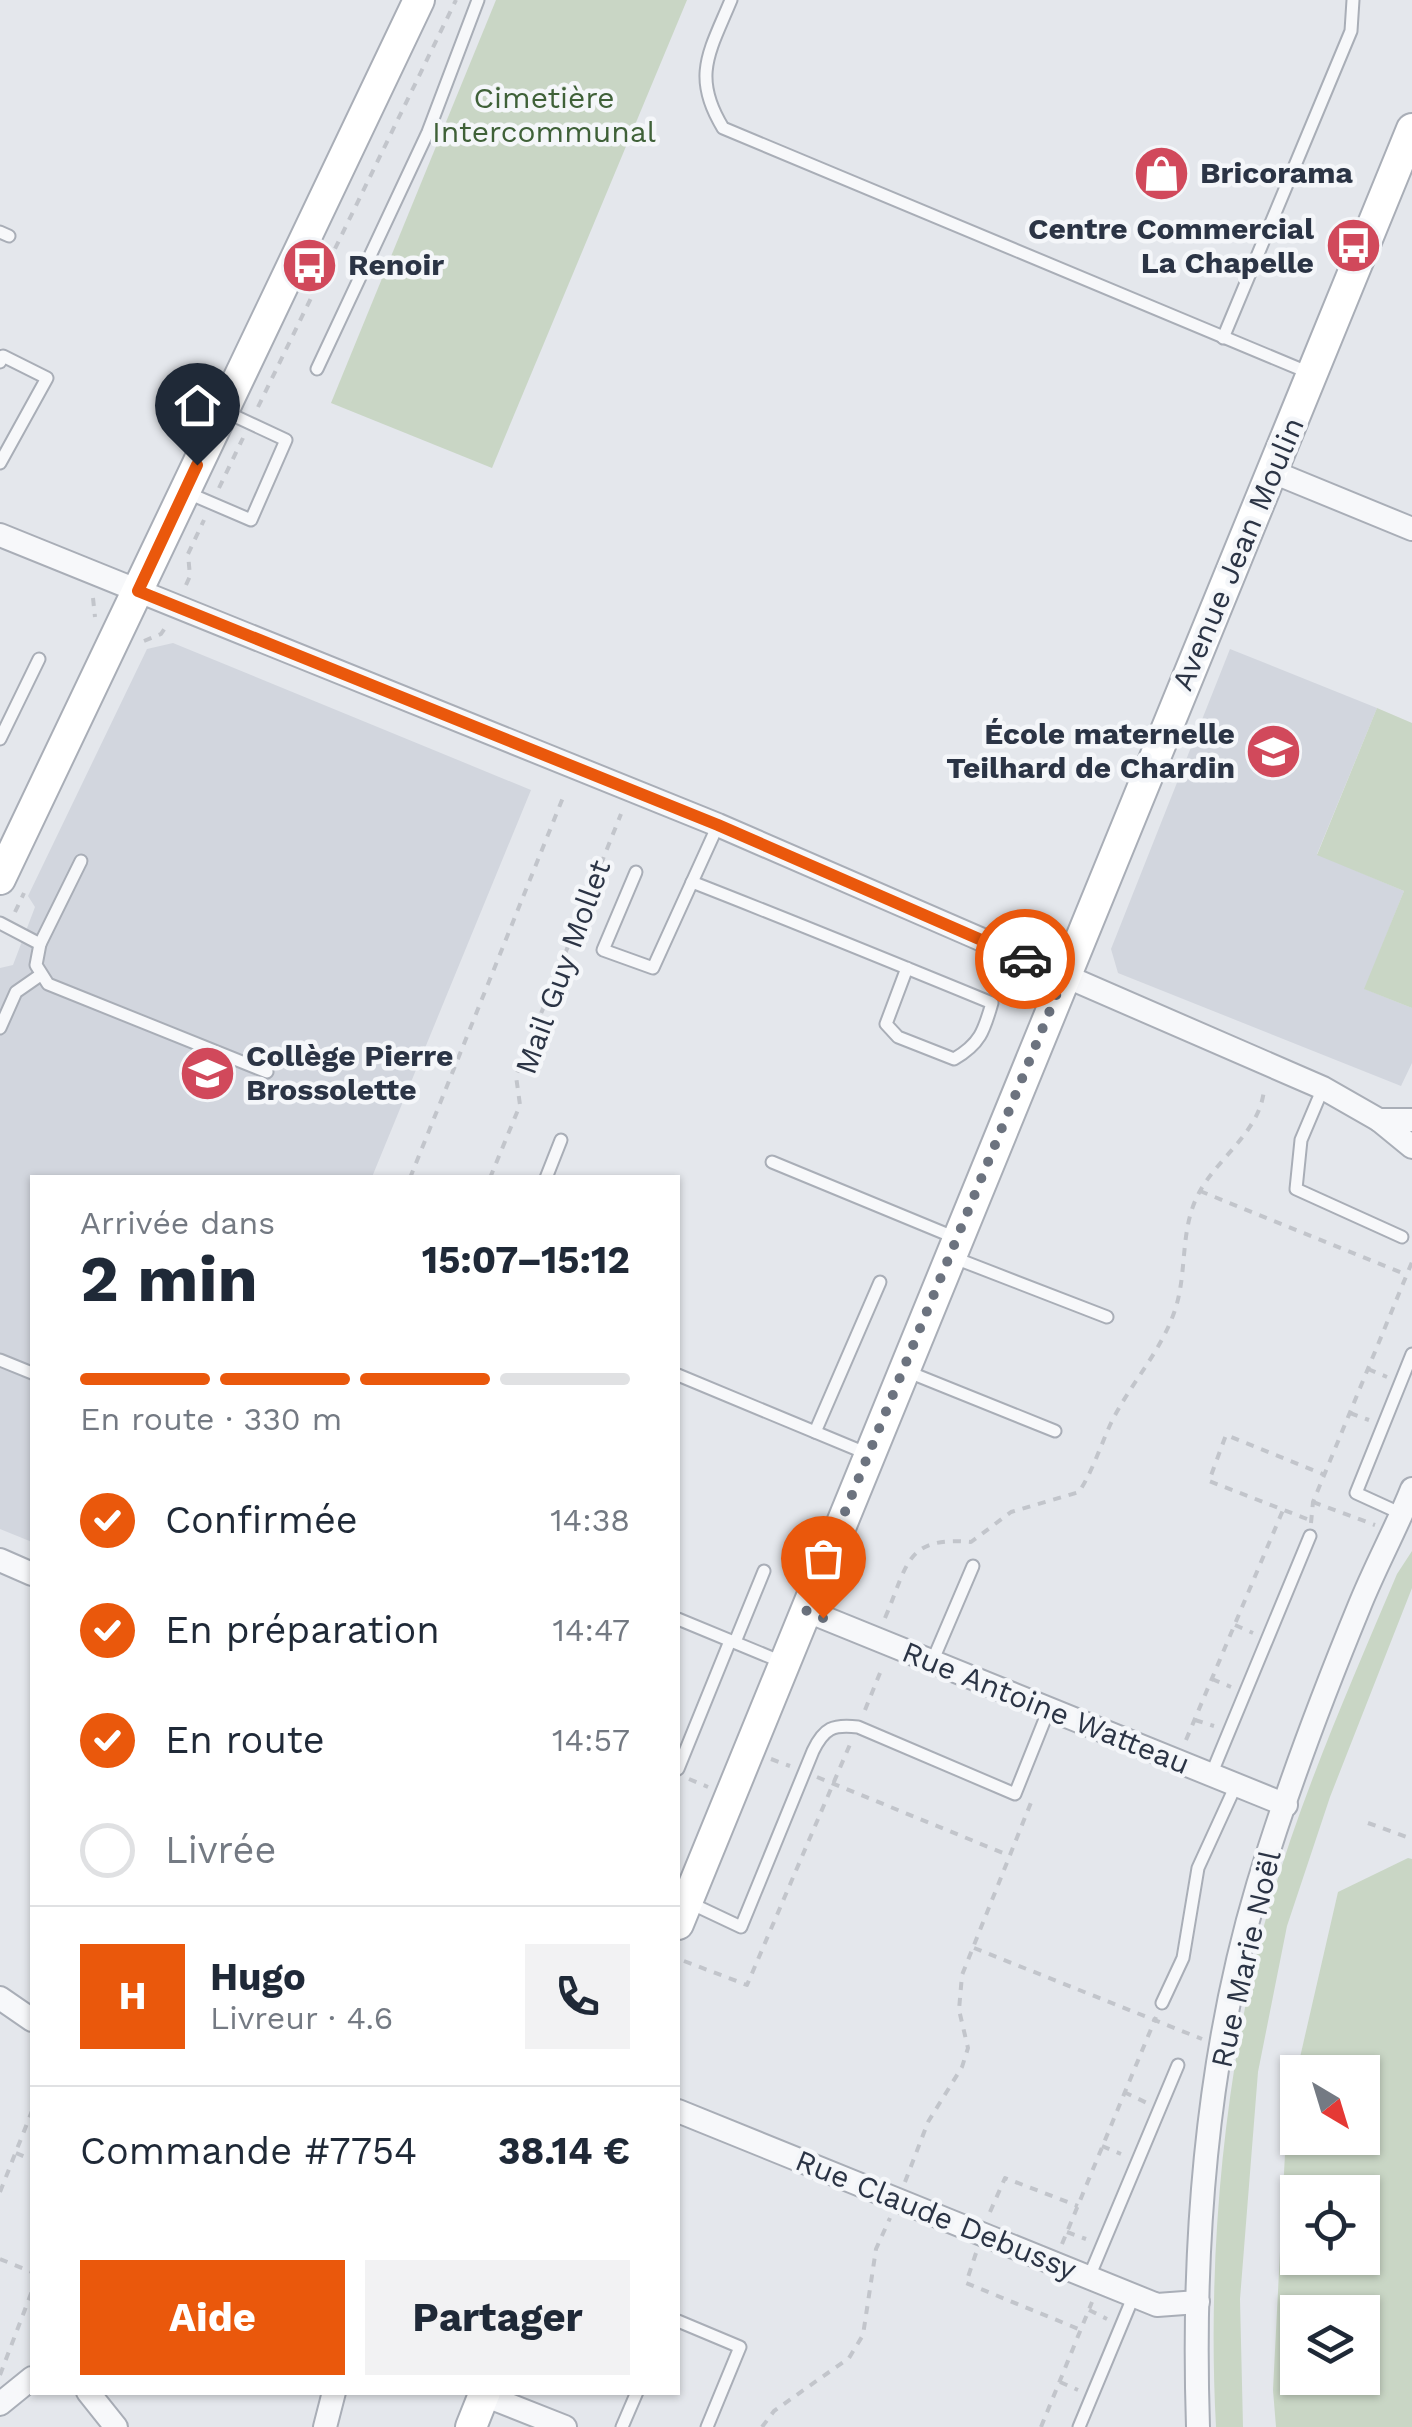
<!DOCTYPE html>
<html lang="fr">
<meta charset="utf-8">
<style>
:root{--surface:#fff;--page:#f2f2f3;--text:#1f2937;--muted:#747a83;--line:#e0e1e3;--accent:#ea580c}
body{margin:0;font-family:"Work Sans",sans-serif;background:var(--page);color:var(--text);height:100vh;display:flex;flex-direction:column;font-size:38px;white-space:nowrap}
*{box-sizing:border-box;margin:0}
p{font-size:32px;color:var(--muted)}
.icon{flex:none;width:55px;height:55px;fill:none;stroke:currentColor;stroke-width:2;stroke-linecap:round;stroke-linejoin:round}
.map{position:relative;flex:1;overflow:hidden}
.drawer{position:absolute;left:30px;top:1175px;width:650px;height:1220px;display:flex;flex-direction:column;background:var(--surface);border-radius:0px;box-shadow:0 2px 8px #0004}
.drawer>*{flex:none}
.needle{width:65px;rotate:142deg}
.fabs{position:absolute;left:1280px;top:2055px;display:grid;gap:20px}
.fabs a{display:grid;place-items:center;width:100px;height:100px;border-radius:0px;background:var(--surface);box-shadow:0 2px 8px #0004;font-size:50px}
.pin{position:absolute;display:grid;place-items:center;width:85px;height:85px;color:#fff;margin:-102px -42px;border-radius:50% 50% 50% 0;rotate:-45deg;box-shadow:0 0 10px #0007}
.pin .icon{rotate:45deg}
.courier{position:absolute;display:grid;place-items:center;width:100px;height:100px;margin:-50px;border:8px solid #ea580c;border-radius:50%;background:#fff;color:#222;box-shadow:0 2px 12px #0007}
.overview em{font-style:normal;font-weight:700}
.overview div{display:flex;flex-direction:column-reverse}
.overview{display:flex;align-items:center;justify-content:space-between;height:170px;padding:0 50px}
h1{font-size:65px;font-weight:700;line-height:75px}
.bar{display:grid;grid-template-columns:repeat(4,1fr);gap:15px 10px;align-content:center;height:120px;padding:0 50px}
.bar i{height:12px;border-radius:8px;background:var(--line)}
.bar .selected{background:var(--accent)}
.bar p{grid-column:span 4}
.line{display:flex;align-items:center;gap:25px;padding:0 50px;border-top:2px solid var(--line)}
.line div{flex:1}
.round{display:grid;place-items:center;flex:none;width:105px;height:105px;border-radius:0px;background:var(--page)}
ol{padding:0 50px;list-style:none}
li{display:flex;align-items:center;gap:30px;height:110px}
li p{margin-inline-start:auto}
li .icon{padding:10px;border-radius:50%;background:var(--accent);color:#fff;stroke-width:4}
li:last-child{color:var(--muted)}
li i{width:55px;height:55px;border:5px solid var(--line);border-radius:50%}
.action{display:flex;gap:20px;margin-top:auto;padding:20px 50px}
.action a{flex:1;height:115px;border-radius:0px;background:var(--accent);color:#fff;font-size:40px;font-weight:700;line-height:115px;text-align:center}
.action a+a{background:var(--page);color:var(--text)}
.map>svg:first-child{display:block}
.built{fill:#d2d6de}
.green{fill:#c9d6c5;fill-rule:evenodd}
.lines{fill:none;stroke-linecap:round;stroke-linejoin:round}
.lane-casing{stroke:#a9aeb7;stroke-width:15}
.street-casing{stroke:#a9aeb7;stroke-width:26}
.secondary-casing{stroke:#a9aeb7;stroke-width:34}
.path{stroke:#c2c5cb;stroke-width:4;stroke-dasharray:8 8;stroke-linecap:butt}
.lane{stroke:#f7f8fa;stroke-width:11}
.street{stroke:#f7f8fa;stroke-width:22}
.secondary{stroke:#fff;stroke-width:30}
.done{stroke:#6c737f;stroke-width:10;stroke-dasharray:0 18}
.route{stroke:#ea580c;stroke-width:12}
.labels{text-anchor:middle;stroke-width:9;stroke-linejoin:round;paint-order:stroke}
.park-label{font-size:30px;fill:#3f6138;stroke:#f4f6f9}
.poi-label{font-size:30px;font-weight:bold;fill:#2b3445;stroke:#f4f6f9;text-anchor:start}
.street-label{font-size:30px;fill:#2b3445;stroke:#f4f6f9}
</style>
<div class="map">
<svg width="1412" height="2427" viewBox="0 0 1412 2427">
<rect width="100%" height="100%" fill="#e4e7ec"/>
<g class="built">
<polygon points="173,643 531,790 372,1177 32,1178 32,1542 0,1529 0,968 13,965 35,907 28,896 147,649"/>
<polygon points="1230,649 1377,708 1317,854 1404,891 1365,989 1412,1008 1412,1063 1401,1086 1118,973 1111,949"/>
</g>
<g class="green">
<polygon points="496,0 687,0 492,468 331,403"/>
<polygon points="1377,708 1412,723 1412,1008 1364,989 1404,891 1317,855"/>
<path d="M1412 1551V1588L1330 1797 1287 1926 1258 2072 1240 2299 1243 2427H1216C1208 2278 1220 2120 1252 1974 1283 1836 1342 1704 1397 1574Z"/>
<path d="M1408 1858 1412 1859V2427H1276L1273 2390 1287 2114 1338 1892ZM1362 2072V2138H1298V2072ZM1298 2192H1362V2258H1298ZM1298 2312H1362V2378H1298Z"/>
</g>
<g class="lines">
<defs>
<g id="lane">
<path d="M731 0C710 51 691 76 723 128L1312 374"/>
<polyline points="0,232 9,236"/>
<polyline points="1223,338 1351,31 1353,0"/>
<polyline points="0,362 3,356 47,378 0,463"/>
<polyline points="317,369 428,132 478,0"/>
<polyline points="188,493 251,520 286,440 226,412"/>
<polyline points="0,739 39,659"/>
<polyline points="636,872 603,950 653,968 718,825"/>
<path d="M692 882C792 921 892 962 992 1003 984 1031 980 1044 954 1059L898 1037 886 1024 907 968"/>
<polyline points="0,923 40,944 36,965 48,984 267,1072"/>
<polyline points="40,944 81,861"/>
<polyline points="0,1028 16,992 39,976"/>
<polyline points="1323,1088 1301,1140 1296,1189 1402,1237"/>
<polyline points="772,1162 956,1238"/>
<polyline points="546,1178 561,1140"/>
<polyline points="952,1257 1107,1317"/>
<polyline points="0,1360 32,1373"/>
<polyline points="906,1371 1055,1431"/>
<polyline points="678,1375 868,1454"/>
<polyline points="815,1432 880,1282"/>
<polyline points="1402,1514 1356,1493 1412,1354"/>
<polyline points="678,1619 782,1662"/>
<polyline points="735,1642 764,1571"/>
<polyline points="932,1662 973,1566"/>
<polyline points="678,1769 730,1641"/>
<polyline points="1211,1775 1310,1536"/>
<path d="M688 1902 741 1927 813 1751C824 1728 833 1724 858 1727L1015 1794 1049 1709"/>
<polyline points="1162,2003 1183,1958 1198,1868 1236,1785"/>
<polyline points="1089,2277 1178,2065"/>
<polyline points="678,2321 740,2347 707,2427"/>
<polyline points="622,2427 637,2392"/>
<polyline points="1079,2427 1134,2295"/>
</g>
<g id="street">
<polyline points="1273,472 1412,529"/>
<polyline points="0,535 718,825 1323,1088 1379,1120 1412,1147"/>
<polyline points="1379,1120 1412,1120"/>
<polyline points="0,1560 32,1574"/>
<polyline points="805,1610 1286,1805"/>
<polyline points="0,1998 32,2020"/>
<polyline points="678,2111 1157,2305 1198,2302"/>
<polyline points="88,2392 116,2427"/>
<polyline points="484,2395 565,2427"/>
<polyline points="0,2404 32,2378"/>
<polyline points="325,2427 334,2392"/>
<path d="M1198 2427C1192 2247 1206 2059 1258 1885 1286 1792 1322 1697 1359 1607 1375 1567 1396 1529 1412 1489"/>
</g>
<g id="secondary">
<polyline points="0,879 419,0"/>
<polyline points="678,1924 1412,129"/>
<polyline points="471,2427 485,2392"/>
</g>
</defs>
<use href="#lane" class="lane-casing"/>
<use href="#street" class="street-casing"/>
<use href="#secondary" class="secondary-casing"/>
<g class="path">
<polyline points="258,407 456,0"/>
<polyline points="219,488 243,438"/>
<polyline points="186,585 190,576 188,554 204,520"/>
<polyline points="93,598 95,617"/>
<polyline points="144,641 161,634 167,625"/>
<polyline points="15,912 24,893"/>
<polyline points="410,1178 564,795"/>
<polyline points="490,1178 520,1105 516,1076 621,814"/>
<polyline points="1200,1191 1407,1275"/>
<polyline points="1368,1369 1387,1377"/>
<polyline points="1350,1413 1369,1420"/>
<polyline points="1313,1502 1375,1525"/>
<polyline points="1307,1519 1209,1481 1226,1435 1325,1475"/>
<polyline points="1311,1523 1313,1502 1412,1262"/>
<path d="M885 1618C908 1565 905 1536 971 1542L1011 1512 1079 1492C1093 1470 1100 1447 1111 1423 1130 1384 1161 1352 1175 1310 1188 1271 1179 1228 1200 1191 1219 1157 1261 1130 1264 1089"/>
<polyline points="1235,1625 1253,1633"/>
<polyline points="1212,1679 1231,1687"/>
<polyline points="865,1710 882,1668"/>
<polyline points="1195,1720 1214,1726"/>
<polyline points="1186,1740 1283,1510"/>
<polyline points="771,1759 790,1766"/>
<polyline points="817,1777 1008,1855"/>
<polyline points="689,1779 708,1787"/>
<polyline points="1368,1823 1412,1839"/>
<polyline points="974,1948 1202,2039"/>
<polyline points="684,1961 747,1985 851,1742"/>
<polyline points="1124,2092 1147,2103"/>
<polyline points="1102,2146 1121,2154"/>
<polyline points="16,2153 32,2160"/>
<polyline points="905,2182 928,2122 962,2067 968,2048 959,2010 962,1975 1032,1800"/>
<polyline points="0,2192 32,2111"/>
<polyline points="990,2212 1005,2178 1078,2206"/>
<polyline points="1067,2232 1086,2239"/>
<polyline points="1062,2244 1156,2017"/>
<polyline points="976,2253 966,2283 1081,2330"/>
<polyline points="0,2259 32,2272"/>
<polyline points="1089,2310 1107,2319"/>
<polyline points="0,2375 32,2291"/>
<polyline points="1060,2382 1078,2390"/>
<polyline points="762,2427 774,2411 849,2358 863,2335 876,2249 890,2218"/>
<polyline points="1041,2427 1092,2302"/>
</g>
<use href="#lane" class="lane"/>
<use href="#street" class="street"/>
<use href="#secondary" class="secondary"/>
</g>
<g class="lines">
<polyline class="done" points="823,1618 805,1610 811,1595 1064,976 1025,959"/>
<polyline class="route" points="197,465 138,591 718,825 1025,959"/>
</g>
<defs>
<symbol id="shop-disc" viewBox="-11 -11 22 22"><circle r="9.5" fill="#d1495b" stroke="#f4f6f9"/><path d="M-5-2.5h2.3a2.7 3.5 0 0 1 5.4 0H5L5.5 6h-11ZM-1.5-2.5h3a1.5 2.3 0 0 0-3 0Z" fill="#fff"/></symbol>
<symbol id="bus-disc" viewBox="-11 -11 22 22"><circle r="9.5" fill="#d1495b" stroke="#f4f6f9"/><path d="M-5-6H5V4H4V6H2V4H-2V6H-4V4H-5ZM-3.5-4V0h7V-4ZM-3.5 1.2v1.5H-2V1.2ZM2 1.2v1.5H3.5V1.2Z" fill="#fff"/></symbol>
<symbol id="school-disc" viewBox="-11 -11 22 22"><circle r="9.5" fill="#d1495b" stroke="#f4f6f9"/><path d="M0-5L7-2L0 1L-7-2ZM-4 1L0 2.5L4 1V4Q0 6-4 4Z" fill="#fff"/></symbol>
</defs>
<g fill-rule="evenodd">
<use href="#shop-disc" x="1130" y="142" width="63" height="63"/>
<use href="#bus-disc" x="1322" y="214" width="63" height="63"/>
<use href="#bus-disc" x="278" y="234" width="63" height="63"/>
<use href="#school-disc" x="1242" y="720" width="63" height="63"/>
<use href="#school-disc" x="176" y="1042" width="63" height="63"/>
</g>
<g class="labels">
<g class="park-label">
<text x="544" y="108">Cimetière<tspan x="544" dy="34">Intercommunal</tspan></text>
</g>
<g class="poi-label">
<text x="1200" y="183">Bricorama</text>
<text x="1314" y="239" text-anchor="end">Centre Commercial<tspan x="1314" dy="34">La Chapelle</tspan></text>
<text x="348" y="275">Renoir</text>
<text x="1235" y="744" text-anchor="end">École maternelle<tspan x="1235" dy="34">Teilhard de Chardin</tspan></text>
<text x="246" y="1066">Collège Pierre<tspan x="246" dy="34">Brossolette</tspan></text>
</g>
<g class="street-label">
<text transform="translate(1238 554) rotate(-67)" y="10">Avenue Jean Moulin</text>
<text transform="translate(563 967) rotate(-70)" y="10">Mail Guy Mollet</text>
<text transform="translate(1046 1708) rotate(22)" y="10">Rue Antoine Watteau</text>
<text transform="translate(1246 1959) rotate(-77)" y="10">Rue Marie Noël</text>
<text transform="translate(936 2215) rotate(22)" y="10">Rue Claude Debussy</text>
</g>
</g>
</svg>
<div class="fabs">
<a><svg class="needle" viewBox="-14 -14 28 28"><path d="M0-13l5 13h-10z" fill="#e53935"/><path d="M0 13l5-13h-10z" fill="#747a83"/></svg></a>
<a><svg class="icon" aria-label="locate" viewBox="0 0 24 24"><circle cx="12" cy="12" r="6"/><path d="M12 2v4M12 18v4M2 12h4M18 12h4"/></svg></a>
<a><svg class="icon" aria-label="layers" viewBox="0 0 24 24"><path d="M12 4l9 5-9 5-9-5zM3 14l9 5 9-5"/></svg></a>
</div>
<div class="pin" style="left:823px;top:1618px;background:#ea580c"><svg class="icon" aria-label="bag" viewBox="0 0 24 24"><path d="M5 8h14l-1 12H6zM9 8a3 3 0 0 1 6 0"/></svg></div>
<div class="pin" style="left:197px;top:465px;background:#1f2937"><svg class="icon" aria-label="home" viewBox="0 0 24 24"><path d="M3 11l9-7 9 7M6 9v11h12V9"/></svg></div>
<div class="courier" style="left:1025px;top:959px"><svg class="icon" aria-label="car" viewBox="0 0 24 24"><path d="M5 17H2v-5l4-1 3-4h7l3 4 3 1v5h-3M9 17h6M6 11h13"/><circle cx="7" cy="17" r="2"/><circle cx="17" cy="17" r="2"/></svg></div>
<section class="drawer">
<div class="overview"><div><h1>2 min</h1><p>Arrivée dans</p></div><em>15:07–15:12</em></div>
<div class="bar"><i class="selected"></i><i class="selected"></i><i class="selected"></i><i></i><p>En route · 330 m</p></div>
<ol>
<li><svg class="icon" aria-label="check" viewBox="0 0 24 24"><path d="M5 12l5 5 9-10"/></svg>Confirmée<p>14:38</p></li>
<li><svg class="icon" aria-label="check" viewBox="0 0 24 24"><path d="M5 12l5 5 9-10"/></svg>En préparation<p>14:47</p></li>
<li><svg class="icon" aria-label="check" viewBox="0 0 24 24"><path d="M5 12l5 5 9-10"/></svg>En route<p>14:57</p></li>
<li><i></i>Livrée</li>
</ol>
<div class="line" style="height:180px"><b class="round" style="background:var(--accent);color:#fff">H</b><div><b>Hugo</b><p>Livreur · 4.6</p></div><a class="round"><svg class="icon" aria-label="phone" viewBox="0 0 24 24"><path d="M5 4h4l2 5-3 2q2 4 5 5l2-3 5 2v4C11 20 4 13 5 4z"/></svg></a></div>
<div class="line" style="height:130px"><div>Commande #7754</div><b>38.14 €</b></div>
<div class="action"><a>Aide</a><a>Partager</a></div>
</section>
</div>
